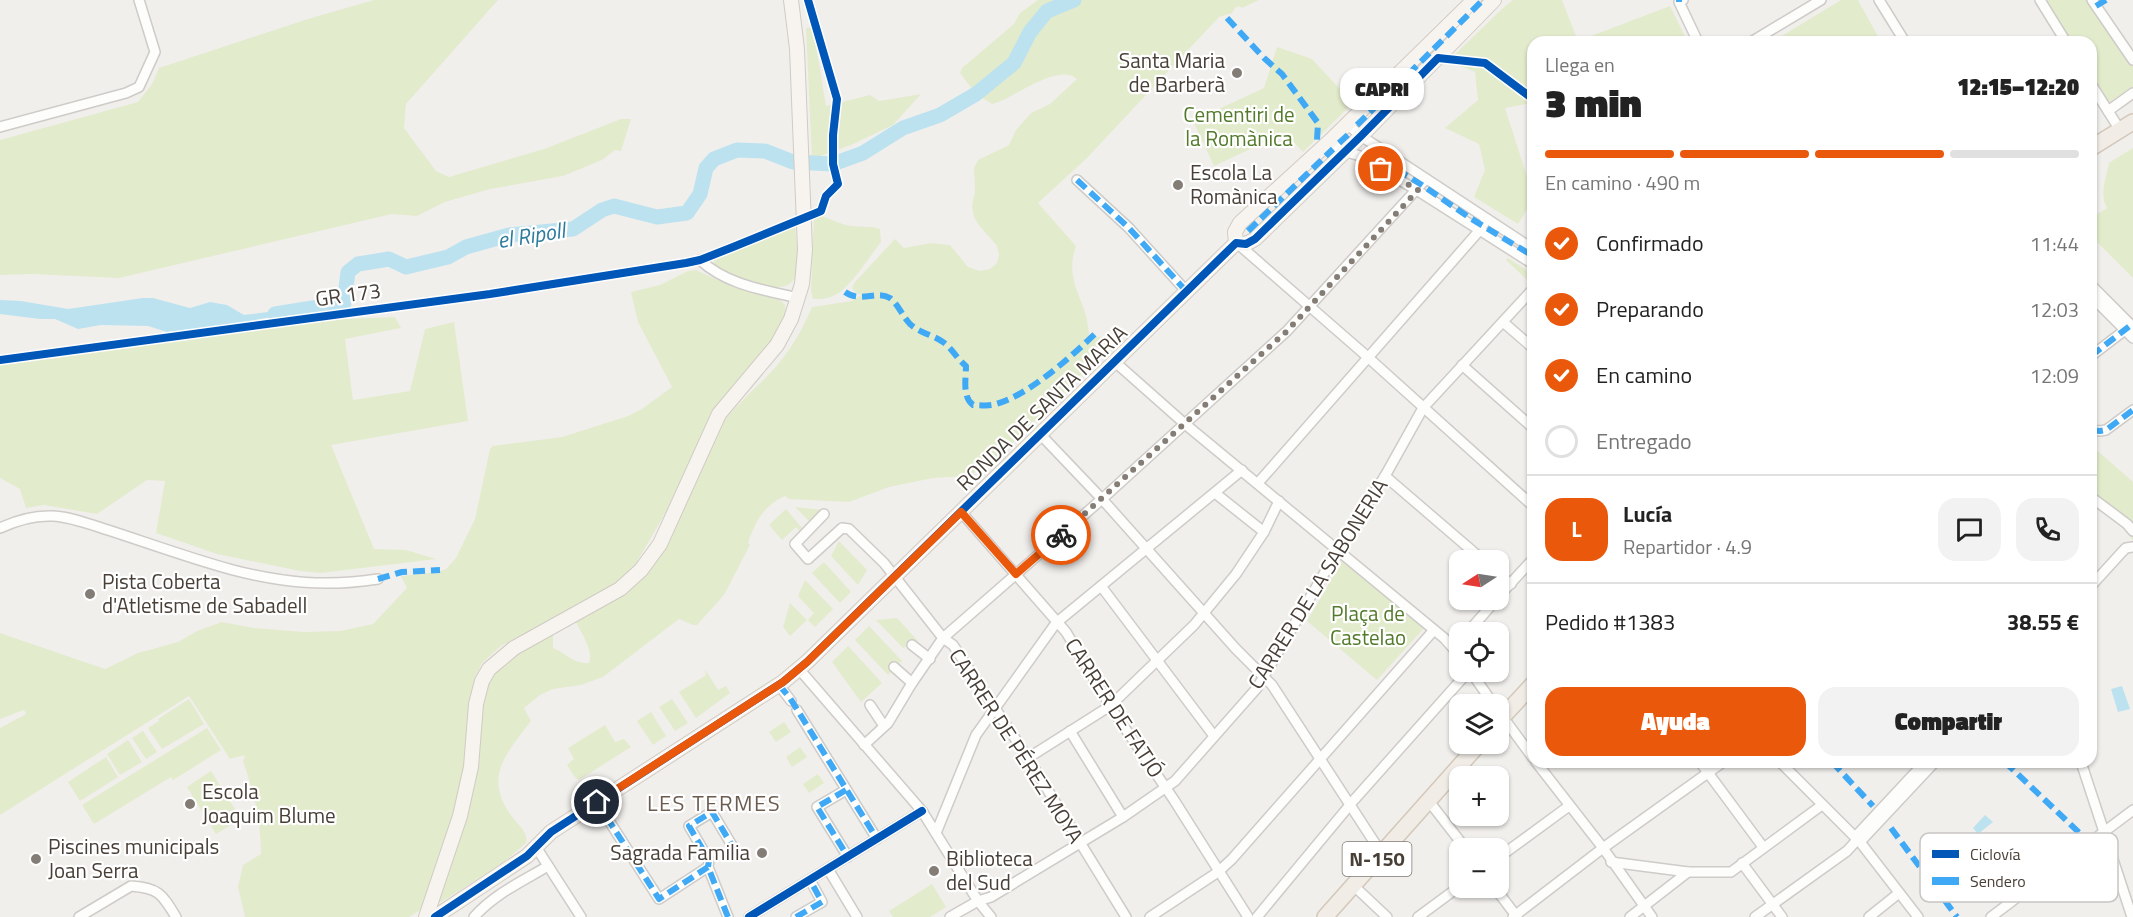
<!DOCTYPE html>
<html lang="es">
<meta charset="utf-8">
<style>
:root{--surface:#fff;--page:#f2f2f2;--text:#222;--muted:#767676;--line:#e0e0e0;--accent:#ea580c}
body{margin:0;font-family:"Titillium Web",sans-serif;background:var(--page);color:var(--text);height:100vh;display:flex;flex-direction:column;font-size:22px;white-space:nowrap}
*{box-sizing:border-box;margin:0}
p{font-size:20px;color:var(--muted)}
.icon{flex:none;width:33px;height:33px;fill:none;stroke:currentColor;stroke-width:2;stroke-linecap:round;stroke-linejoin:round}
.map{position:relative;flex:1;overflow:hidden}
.side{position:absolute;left:1527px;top:36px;width:570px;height:732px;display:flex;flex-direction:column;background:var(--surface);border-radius:18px;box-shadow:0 2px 4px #0004}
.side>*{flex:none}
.needle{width:39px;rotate:258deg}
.tools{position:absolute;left:1449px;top:550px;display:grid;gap:12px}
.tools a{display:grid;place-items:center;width:60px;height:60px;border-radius:12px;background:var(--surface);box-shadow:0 2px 4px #0004;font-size:30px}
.pin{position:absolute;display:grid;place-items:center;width:51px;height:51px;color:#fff;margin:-26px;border:3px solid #fff;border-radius:50%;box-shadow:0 2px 6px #0007}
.courier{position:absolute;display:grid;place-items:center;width:60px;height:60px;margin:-30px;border:4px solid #ea580c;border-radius:50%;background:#fff;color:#222;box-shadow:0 2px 8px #0007}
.bubble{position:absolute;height:42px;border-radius:18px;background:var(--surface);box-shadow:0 2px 4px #0004;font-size:20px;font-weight:800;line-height:42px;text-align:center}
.summary em{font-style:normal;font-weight:800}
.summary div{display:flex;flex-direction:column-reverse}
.summary{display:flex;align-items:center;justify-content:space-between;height:102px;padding:0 18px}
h1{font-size:39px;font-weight:800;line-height:45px}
.bar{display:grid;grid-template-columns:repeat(4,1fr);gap:9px 6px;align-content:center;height:72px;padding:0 18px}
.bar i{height:8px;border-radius:4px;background:var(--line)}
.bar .active{background:var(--accent)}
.bar p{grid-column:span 4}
.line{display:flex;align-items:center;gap:15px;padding:0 18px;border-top:2px solid var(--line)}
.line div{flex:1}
.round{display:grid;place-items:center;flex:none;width:63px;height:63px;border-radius:18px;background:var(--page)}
ol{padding:0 18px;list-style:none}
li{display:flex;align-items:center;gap:18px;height:66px}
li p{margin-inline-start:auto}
li .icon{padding:6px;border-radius:50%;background:var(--accent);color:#fff;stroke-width:4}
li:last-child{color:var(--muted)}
li i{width:33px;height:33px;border:3px solid var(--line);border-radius:50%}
.action{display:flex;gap:12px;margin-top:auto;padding:12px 18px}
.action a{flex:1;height:69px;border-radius:18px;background:var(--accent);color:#fff;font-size:24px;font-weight:800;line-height:69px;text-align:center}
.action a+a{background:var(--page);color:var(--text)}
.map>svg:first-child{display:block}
.green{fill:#e3ebcd}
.water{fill:#bde2ef}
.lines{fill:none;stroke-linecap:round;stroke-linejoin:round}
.river{stroke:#bde2ef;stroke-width:15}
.street-casing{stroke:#cecbc8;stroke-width:12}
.secondary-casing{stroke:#d0cbc3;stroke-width:16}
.primary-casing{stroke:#d3c8b9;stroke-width:18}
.street{stroke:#fdfdfc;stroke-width:9}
.secondary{stroke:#f7f4f0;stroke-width:14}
.primary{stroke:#f1ece5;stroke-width:15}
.quiet{stroke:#3fa9f5;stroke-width:6;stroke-dasharray:12 6;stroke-linecap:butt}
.cycleway-casing{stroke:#fff;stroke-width:11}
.cycleway{stroke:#0057b8;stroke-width:8}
.done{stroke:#837d76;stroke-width:6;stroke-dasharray:0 10.8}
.route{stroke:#ea580c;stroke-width:8}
.poi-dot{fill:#837d76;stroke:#fff;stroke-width:2}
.labels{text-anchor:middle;stroke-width:4.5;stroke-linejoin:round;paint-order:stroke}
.shield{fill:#fff;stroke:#7f7973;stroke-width:1.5}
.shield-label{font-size:20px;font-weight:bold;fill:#483f37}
.poi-label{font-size:21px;fill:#483f37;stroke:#fff;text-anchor:start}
.park-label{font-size:21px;fill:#537a2b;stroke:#fff}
.street-label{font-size:21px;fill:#483f37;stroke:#fff}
.water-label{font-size:22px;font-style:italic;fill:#2c7b9b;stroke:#fff}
.neighbourhood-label{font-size:22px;letter-spacing:1.5px;fill:#6b5c4f;stroke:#fff}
.key{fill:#fff;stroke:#c8c5c3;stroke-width:1.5}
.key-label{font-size:16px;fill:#483f37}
</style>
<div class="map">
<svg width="2133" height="917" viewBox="0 0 2133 917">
<rect width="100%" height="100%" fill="#f1efec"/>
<g class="green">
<polygon points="374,0 498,0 406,104 404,128 436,171 449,177 544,149 621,119 631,119 621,151 615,150 602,160 563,176 490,189 445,202 417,216 392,214 119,278 32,274 0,275 0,140 138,102 152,84 159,68 311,18"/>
<path d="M1038 0H1259L1242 8 1239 6 1235 8 1232 13 1219 17 1087 158 1038 203 1076 246C1063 284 1088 299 1089 335L1097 337 1109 336 1086 358V370L991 464 968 476 933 478 889 487 849 502 789 499 785 496C764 505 755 522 748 543L750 545 724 595 697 625H693L679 619 603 677 581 685 553 689 540 695 524 708 531 721C505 755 482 779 514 819 520 827 528 832 526 843L504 862 438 904 464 823 475 781 481 706 485 688 493 673 521 650 553 635V648C568 654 571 663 589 663 594 651 581 633 576 622 616 600 640 589 664 548L716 432C733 406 759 387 779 363 793 346 803 328 812 307L852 301 861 295 855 292 852 288 854 283 895 239 904 248 931 243 950 245 968 267 980 271 990 269 997 263 999 255 997 246 978 224 974 217 972 206 975 192 974 168 978 160 1009 145 1016 130 1031 113 1050 104 1077 79C1057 62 1014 99 992 104L976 94 960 73 962 68 1014 24 1020 13Z"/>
<polygon points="1513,0 1562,0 1578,41 1670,6 1688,42 1533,42 1533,104 1531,103 1505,108 1533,195 1533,200 1518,224 1474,197 1485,170 1479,144 1445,128 1478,100 1475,72 1448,61 1502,9"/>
<polygon points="1841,0 1858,0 1881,42 1772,42"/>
<polygon points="2040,0 2092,0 2133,60 2133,93 2108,111 2091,84 2091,42 2066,42"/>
<polygon points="813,27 826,106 870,95 879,101 921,94 893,125 851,145 812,159 806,28"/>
<polygon points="1277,47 1312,59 1353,103 1303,152 1285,133 1214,166 1193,121 1264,88"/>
<path d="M2133 148V278L2091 236V218L2107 208C2099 195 2106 178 2109 163Z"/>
<path d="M814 215C826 216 835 222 846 225 858 228 869 225 880 229L881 242C869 257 850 289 833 296 827 299 820 299 813 299L811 291Z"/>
<path d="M795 225C796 241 800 261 795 276 788 303 726 273 711 267L716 258Z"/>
<polygon points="1508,258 1531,273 1531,280 1528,281 1506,260"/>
<path d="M696 270 733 287 780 300 785 305 786 315 777 336 763 354 717 404 663 517 631 572 603 592 501 646 482 663 475 677 469 705 464 771 454 812 422 909 409 917H245L238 887 243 865 261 854C261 821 254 792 243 761L245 755 230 759 189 696 0 815V728L26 714 24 710 0 719V633L105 669 138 653 178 642 197 631 222 622 254 628 304 632 340 631 373 624 407 588 401 576 438 572 446 569 456 558 475 519 490 449 493 446 562 437 628 416 642 409 672 387 638 322 631 292 660 285 688 271Z"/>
<polygon points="395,317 401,328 345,339 353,400 410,391 425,329 454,322 468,421 331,445 374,549 406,550 436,559 321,573 300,571 217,554 156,533 165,481 147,480 97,514 44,505 26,508 20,489 0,478 0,364 342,319"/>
<polygon points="2091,445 2133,482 2133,541 2117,512 2091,494"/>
<polygon points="795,507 824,510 809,521"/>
<polygon points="786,509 802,528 800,531 796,527 782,540 769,525"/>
<polygon points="839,541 867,570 858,585 831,556"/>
<polygon points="1343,560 1425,627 1377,680 1307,621"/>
<polygon points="824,562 851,592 840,603 812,573"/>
<polygon points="805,580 833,609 815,627 808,620 814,613 798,596"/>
<polygon points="790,603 807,620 790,636 783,627"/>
<polygon points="897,618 918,641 903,648 876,620"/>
<polygon points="869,626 902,661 888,675 855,640"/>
<polygon points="848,646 882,683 861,702 832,662"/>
<polygon points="705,669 718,690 726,686 730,693 696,718 679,692 706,675"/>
<polygon points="189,699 204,724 162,749 148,728 159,721 158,719"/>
<polygon points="672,699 688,723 675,731 659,707"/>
<polygon points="651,712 666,736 653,745 637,721"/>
<polygon points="784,722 791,732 776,742 769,732"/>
<polygon points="605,725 615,742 624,739 631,747 579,780 575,777 567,765 574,759 568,748"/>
<polygon points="207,728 221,750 173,780 171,777 94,824 82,805"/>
<polygon points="143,731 157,752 146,759 132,738"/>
<polygon points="128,740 142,762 120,775 107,754"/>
<polygon points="800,747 807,757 792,767 786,757"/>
<polygon points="106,757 118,777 80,801 68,782"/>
<polygon points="211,771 241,819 216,834 187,787"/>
<polygon points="818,774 824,783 809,793 803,784"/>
<polygon points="932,884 946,907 930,917 893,917 889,911"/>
</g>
<g class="water">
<polygon points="143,298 153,298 190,308 210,302 227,305 244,315 292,309 294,311 292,313 234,324 167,332 148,326 101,325 78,329 55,319 40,319 0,314 0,300 21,301 68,309"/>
<polygon points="2122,686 2130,709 2118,712 2111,689"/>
<polygon points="1985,815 1993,822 1978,834 1973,828"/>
</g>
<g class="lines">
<polyline class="river" points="275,314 344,303 348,272 358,264 389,259 406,267 448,257 466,247 509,235 573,229 602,210 614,206 657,217 687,213 700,194 706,168 714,159 737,150 765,151 793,162 833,164 863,153 903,128 940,115 976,94 1014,63 1030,32 1047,11 1074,0"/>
<defs>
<g id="street">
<polyline points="1683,0 1679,2 1698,42"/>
<polyline points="1879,0 1905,42"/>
<polyline points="2040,0 2066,42"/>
<polyline points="2092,0 2133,60"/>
<polyline points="1751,42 1821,0"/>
<polyline points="2091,84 2120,130"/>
<polyline points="2108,111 2133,93"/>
<polyline points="1346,123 1361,136 1533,249"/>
<polyline points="0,127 126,93 139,87 155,52 139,0"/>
<polyline points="1330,141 1340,150 1360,156 1418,191 1533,264"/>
<polyline points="1077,180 1129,228 1187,292"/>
<polyline points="1238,244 1362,352 1533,506"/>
<path d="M700 260C727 285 764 290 798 298"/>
<polyline points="2091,285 2133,327"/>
<polyline points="2091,296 2133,338"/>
<polyline points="1503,322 1533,348"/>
<polyline points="2091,356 2129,327"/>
<polyline points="1115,362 1185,424 1444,638 1460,656"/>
<polyline points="1462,365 1533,428"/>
<polyline points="2091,430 2100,431 2106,430 2133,410"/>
<polyline points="1041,435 1102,499 1236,649 1272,685 1382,854"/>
<polyline points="1385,476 1484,561"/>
<polyline points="1258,483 1479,231 1487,219"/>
<polyline points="1215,493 1264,532"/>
<polyline points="2091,497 2127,524 2133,531"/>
<polyline points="961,512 1066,632 1114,712 1174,800 1248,917"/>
<polyline points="824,514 795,544 808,559 842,528 849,529 884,563 943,638 953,645 1028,758 1126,917"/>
<path d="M0 528C17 520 34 515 53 516 72 517 92 525 111 531 151 544 192 559 233 570 283 583 327 587 378 579"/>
<polyline points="1498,574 1511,584"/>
<polyline points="1101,586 1214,736"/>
<polyline points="2091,586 2122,552 2126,548 2133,547"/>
<polyline points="1498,597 1533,559"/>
<polyline points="1467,633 1496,600"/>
<polyline points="1459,640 1460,641"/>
<polyline points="912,645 930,659"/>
<polyline points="894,667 912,683"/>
<polyline points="799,669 922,811 978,901 991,917"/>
<polyline points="1471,672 1494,705"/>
<polyline points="779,685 791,701"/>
<polyline points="870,705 884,726"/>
<polyline points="797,710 877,839"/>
<polyline points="1500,713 1533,758"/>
<polyline points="1070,731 1123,817"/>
<polyline points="864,745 888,723 912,683 943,638 1102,499 1287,331 1426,179"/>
<polyline points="1028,758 1110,706 1194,625 1236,574 1264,532 1279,501"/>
<polyline points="1536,762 1603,848 1652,917"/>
<polyline points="1700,762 1763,847"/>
<polyline points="1780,762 1860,842 1918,917"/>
<polyline points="2081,762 2132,917"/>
<polyline points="846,790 817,807 848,857"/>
<polyline points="1428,800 1466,849"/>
<polyline points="597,802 659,899 708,867"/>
<polyline points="936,833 976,735 1056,623 1242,470"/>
<polyline points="1855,837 1925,762"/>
<polyline points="1860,842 1935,762"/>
<polyline points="536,847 581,917"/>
<polyline points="1498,858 1569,806"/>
<polyline points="1611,862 1688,872 1731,872 1822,805"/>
<polyline points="1742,863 1782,917"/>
<polyline points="828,869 857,917"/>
<polyline points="1353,885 1387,917"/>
<polyline points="1495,888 1517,917"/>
<path d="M79 917 131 886C159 888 162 894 176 917"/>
<path d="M474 917C494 894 523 881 548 866"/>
<polyline points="728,917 708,867 709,860 689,826 712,812 733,847"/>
<polyline points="749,917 922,811"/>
<polyline points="796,917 822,902 810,880"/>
<polyline points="950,917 978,901 991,897 1123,817 1175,781 1257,688 1335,555 1385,476 1423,408 1533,289"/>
<polyline points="1150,917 1218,872 1232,859 1434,630"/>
<polyline points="1257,917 1354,800 1468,672"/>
<polyline points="1418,917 1460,886"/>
<polyline points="1513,917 1603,848 1723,762"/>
<polyline points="1630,917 1688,872"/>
<polyline points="1755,917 1847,851 1857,840"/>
<polyline points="1869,917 1899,893"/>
<polyline points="1991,917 2133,810"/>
</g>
<g id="secondary">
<polyline points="1236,243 1246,244 1255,239 1361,136 1494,0"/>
<polyline points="1236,243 1235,232 1240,223 1330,141 1474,0"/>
<polyline points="426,917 460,816 471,767 476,704 482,681 489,669 514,648 620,589 641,570 660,544 719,414 777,345 791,319 802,284 805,250 797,49 791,0"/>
<polyline points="435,917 527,856 551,832 783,682 807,662 1236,243"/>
</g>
<g id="primary">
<polyline points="2091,148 2133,122"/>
<polyline points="1498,722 1533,684"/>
<polyline points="1325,917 1479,744"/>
</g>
</defs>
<use href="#street" class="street-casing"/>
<use href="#secondary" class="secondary-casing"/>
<use href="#primary" class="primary-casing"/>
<use href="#street" class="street"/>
<use href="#secondary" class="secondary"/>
<use href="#primary" class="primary"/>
<g class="quiet">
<polyline points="1679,0 1679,2"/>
<polyline points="2096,6 2106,0"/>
<polyline points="1227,18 1264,58 1282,74 1318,123 1317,140"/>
<polyline points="1357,125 1483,0"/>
<polyline points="1339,143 1352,131"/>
<polyline points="1366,151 1422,185 1470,218 1533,256"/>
<polyline points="1077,180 1129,228 1187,292"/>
<polyline points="1248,231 1333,149"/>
<path d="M845 292C860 303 877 290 890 298 898 304 903 317 910 324 920 333 933 335 943 342 952 348 957 359 966 366 966 378 962 397 973 405 979 405 986 406 992 405 1026 398 1072 356 1097 332"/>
<polyline points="2091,356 2131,325"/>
<polyline points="2091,430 2100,431 2106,430 2133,410"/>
<polyline points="378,579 402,572 440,570"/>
<polyline points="779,685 790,698 877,839"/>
<polyline points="1832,762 1873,806"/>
<polyline points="2005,762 2089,842"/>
<polyline points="846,790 817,807 848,857"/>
<polyline points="597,802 659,899 708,867"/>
<polyline points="1891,828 1957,917"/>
<polyline points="728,917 708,867 709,860 689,826 712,812 733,847"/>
<polyline points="796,917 822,902 810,880"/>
</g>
<defs>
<g id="cycleway">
<polyline points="0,360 490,294 686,263 700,260 733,247 821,211 826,196 838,184 833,164 833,135 837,99 808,0"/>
<polyline points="435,917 527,856 551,832 783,682 807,662 1236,243 1246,244 1255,239 1361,136 1438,58 1485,63 1533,99"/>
<polyline points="749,917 922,811"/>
</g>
</defs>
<use href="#cycleway" class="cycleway-casing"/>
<use href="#cycleway" class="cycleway"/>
</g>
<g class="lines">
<polyline class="done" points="1061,535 1287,331 1418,190 1381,169"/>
<polyline class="route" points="597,802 783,682 807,662 961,512 1016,574 1061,535"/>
</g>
<g class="poi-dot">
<circle cx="1237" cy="73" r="6"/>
<circle cx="1178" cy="185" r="6"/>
<circle cx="90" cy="594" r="6"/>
<circle cx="190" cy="804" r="6"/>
<circle cx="762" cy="853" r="6"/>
<circle cx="36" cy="859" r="6"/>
<circle cx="934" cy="871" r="6"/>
</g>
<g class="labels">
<rect class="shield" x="1342.5" y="842" width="69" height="34" rx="4.5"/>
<g class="shield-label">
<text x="1377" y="866">N-150</text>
</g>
<g class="poi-label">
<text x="1225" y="68" text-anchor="end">Santa Maria<tspan x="1225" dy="24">de Barberà</tspan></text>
<text x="1190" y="180">Escola La<tspan x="1190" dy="24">Romànica</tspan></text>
<text x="102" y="589">Pista Coberta<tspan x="102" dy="24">d'Atletisme de Sabadell</tspan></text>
<text x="202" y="799">Escola<tspan x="202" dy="24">Joaquim Blume</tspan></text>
<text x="48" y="854">Piscines municipals<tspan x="48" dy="24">Joan Serra</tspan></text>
<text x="750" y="860" text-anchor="end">Sagrada Familia</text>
<text x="946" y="866">Biblioteca<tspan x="946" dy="24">del Sud</tspan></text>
</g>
<g class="park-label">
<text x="1239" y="122">Cementiri de<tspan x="1239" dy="24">la Romànica</tspan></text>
<text x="1368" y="621">Plaça de<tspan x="1368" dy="24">Castelao</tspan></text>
</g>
<g class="street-label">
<text transform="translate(348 295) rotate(-8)" y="7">GR 173</text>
<text transform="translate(1042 408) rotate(-44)" y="7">RONDA DE SANTA MARIA</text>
<text transform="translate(1318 584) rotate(-58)" y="7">CARRER DE LA SABONERIA</text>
<text transform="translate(1114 708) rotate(57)" y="7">CARRER DE FATJÓ</text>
<text transform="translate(1016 746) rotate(57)" y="7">CARRER DE PÉREZ MOYA</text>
</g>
<g class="water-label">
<text transform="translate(531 235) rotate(-9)" y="8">el Ripoll</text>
</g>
<g class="neighbourhood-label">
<text x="714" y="811">LES TERMES</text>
</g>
</g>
<rect x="1920" y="833" width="198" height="69" rx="9" class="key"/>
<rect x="1932" y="850" width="27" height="8" fill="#0057b8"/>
<rect x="1932" y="877" width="27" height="8" fill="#3fa9f5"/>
<g class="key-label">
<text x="1970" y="860">Ciclovía</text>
<text x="1970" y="887">Sendero</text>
</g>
</svg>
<div class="tools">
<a><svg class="needle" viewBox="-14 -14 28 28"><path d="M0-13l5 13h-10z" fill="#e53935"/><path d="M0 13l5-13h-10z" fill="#767676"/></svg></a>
<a><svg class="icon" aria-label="locate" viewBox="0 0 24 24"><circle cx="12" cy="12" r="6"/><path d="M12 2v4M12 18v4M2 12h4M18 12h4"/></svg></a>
<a><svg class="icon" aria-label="layers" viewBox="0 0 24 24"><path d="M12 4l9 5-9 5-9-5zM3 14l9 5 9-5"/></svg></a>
<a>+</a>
<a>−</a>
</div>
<div class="pin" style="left:1381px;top:169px;background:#ea580c"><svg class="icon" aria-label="bag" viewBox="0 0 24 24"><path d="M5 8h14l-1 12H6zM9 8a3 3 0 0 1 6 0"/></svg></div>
<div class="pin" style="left:597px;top:802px;background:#1f2937"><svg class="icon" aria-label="home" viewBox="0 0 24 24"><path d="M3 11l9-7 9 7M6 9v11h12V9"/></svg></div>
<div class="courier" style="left:1061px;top:535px"><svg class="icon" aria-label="bike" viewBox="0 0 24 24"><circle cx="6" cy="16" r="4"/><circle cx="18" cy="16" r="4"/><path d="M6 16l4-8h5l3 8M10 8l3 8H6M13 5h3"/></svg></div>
<div class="bubble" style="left:1340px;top:68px;width:84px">CAPRI</div>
<section class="side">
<div class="summary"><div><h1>3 min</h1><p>Llega en</p></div><em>12:15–12:20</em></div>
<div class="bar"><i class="active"></i><i class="active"></i><i class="active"></i><i></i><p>En camino · 490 m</p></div>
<ol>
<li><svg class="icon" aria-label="check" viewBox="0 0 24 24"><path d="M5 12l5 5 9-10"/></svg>Confirmado<p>11:44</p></li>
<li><svg class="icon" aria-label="check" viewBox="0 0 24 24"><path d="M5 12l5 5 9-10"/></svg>Preparando<p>12:03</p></li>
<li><svg class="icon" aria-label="check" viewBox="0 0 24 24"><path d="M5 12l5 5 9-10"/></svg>En camino<p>12:09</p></li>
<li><i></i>Entregado</li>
</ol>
<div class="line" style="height:108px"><b class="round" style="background:var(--accent);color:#fff">L</b><div><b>Lucía</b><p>Repartidor · 4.9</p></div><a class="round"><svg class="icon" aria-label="chat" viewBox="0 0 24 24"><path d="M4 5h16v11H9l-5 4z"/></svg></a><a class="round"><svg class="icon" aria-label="phone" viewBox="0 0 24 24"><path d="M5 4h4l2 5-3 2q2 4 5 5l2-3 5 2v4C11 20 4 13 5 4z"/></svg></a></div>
<div class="line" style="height:78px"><div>Pedido #1383</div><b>38.55 €</b></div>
<div class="action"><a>Ayuda</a><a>Compartir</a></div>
</section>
</div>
